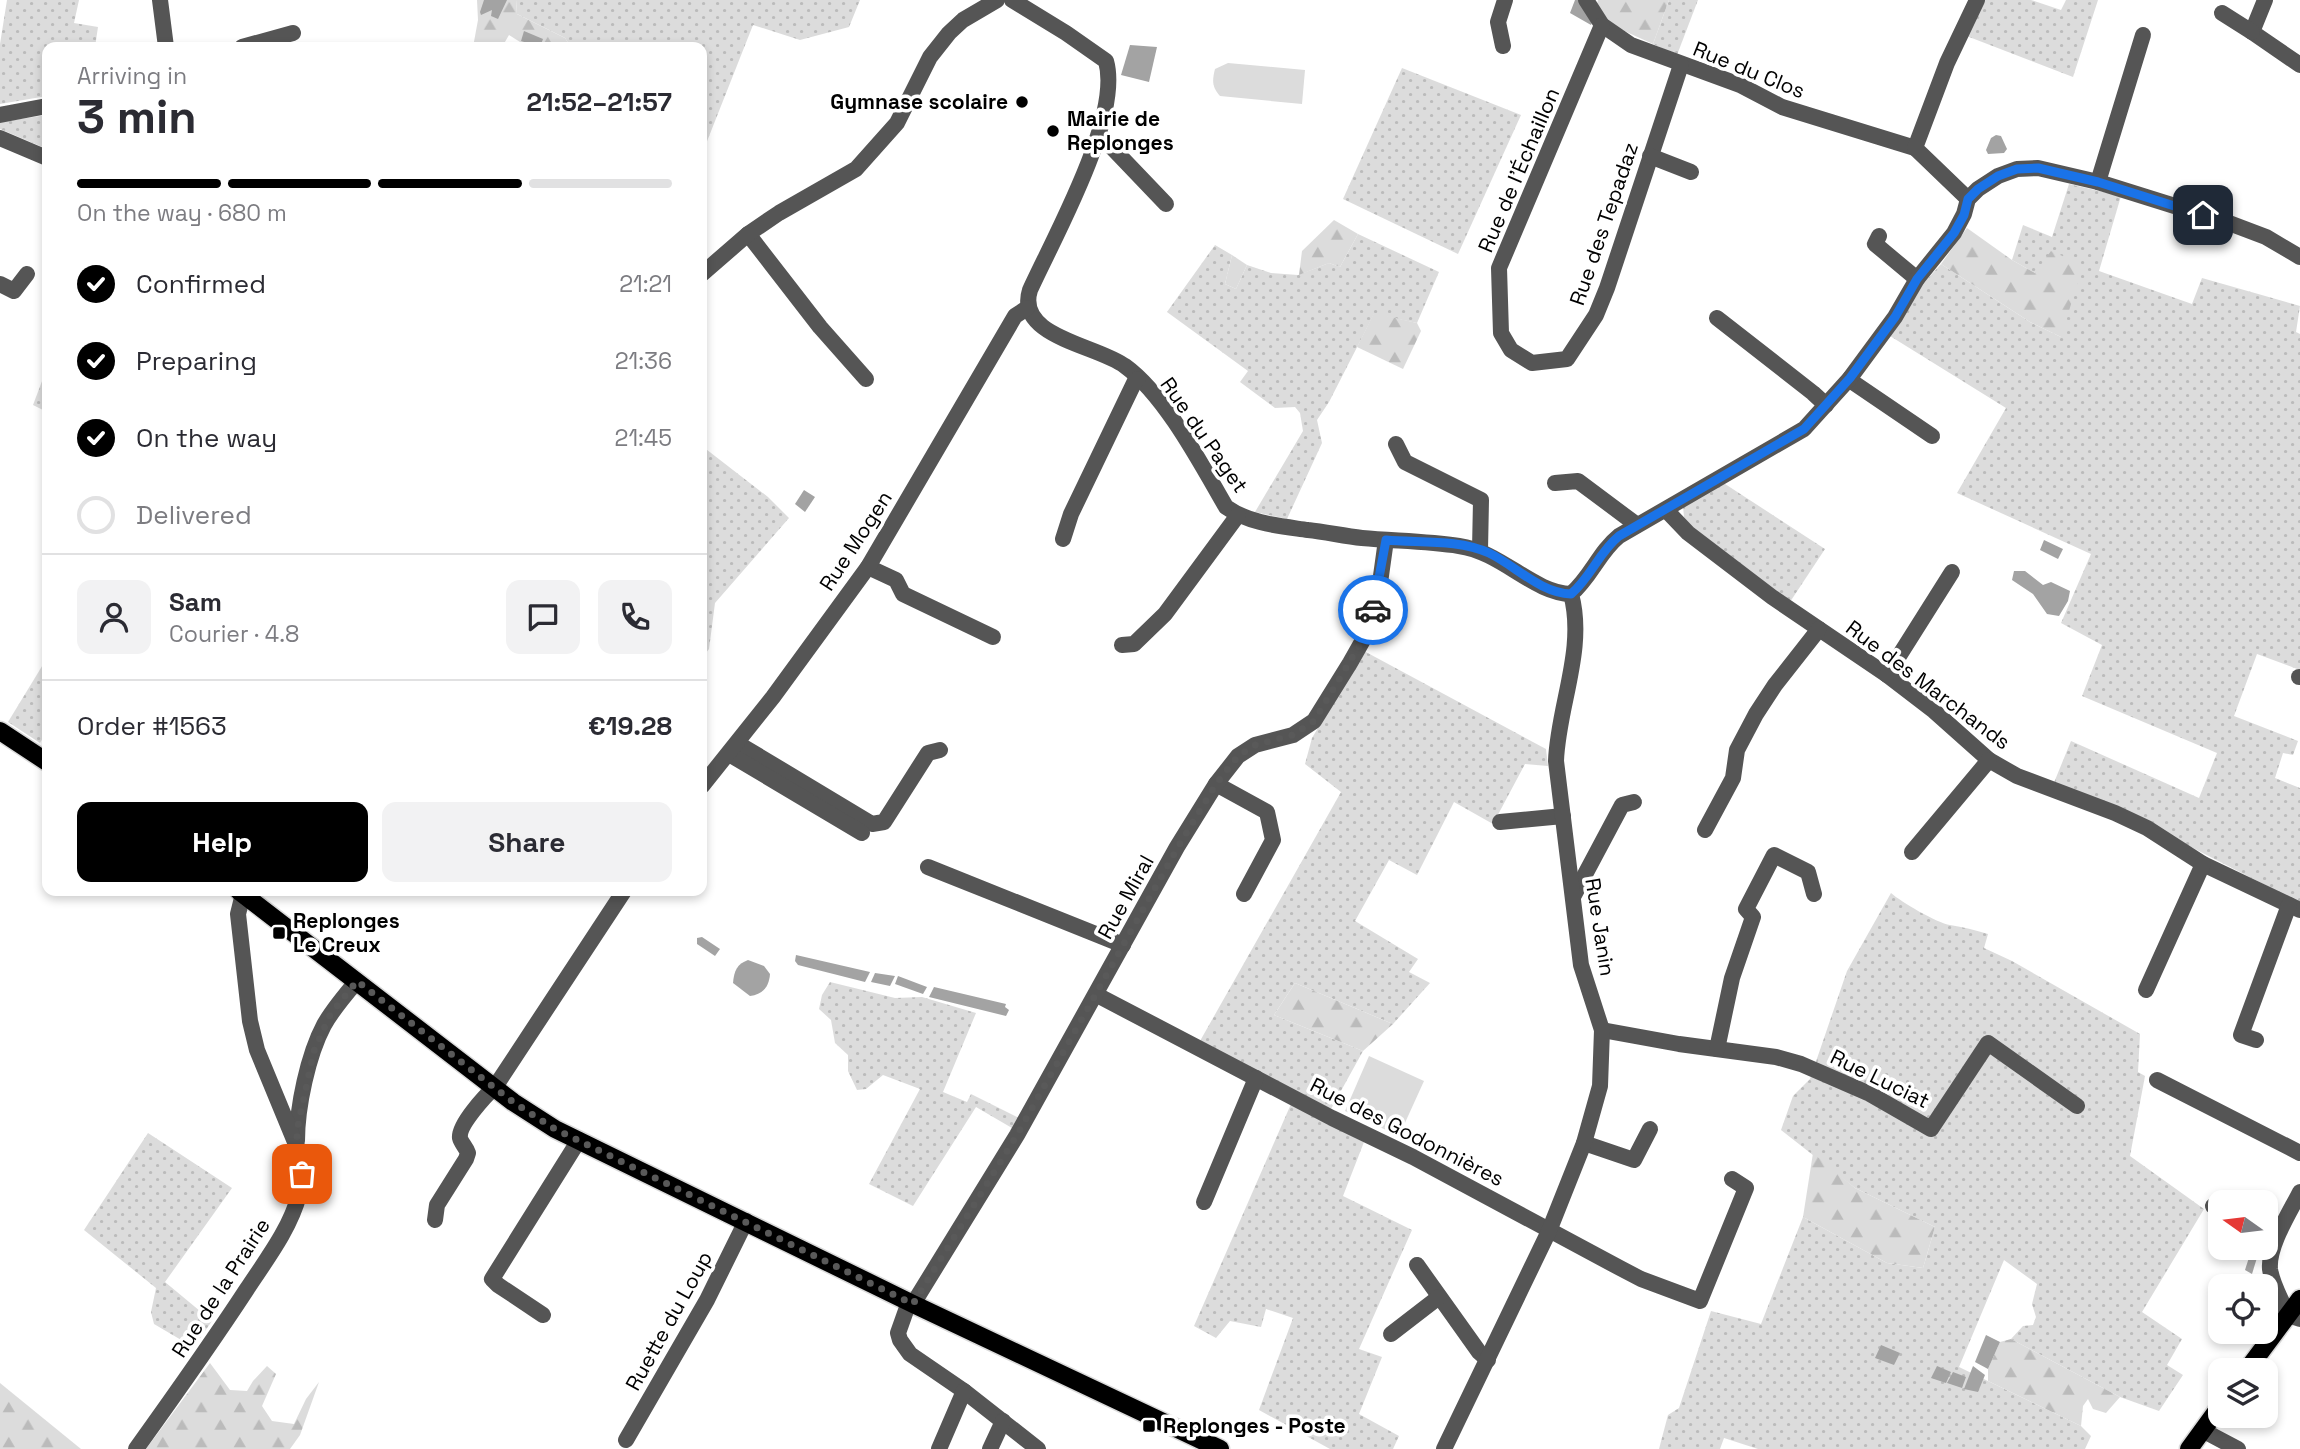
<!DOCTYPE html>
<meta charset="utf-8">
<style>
:root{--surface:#fff;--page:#f2f2f3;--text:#2b2b33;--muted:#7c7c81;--line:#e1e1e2;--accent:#000}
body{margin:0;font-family:"Space Grotesk",sans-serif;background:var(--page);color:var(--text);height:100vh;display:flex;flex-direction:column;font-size:26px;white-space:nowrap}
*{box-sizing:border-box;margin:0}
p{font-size:23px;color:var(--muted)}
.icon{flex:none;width:38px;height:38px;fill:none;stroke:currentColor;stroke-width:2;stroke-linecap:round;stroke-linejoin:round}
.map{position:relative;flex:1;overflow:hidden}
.sheet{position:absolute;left:42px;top:42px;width:665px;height:854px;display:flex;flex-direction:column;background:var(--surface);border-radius:14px;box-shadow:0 4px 10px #0003}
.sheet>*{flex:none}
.needle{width:46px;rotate:284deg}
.controls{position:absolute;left:2208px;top:1190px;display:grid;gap:14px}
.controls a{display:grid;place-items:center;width:70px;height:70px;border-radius:14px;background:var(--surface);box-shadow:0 4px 10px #0003;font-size:35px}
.pin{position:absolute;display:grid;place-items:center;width:60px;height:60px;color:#fff;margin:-30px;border-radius:14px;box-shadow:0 4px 10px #0006}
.courier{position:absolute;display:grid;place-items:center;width:70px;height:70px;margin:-35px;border:5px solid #1a73e8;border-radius:50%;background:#fff;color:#222;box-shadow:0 2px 9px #0007}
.headline em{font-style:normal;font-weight:700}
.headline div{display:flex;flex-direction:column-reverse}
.headline{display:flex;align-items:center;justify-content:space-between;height:119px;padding:0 35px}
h1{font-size:46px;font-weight:700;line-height:52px}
.bar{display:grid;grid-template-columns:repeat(4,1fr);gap:10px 7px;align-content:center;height:84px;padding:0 35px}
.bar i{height:9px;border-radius:5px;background:var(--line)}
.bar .on{background:var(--accent)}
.bar p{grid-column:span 4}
.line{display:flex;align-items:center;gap:18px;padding:0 35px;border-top:2px solid var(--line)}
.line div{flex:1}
.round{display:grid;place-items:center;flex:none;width:74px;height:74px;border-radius:14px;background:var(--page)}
ol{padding:0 35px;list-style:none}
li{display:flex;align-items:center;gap:21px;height:77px}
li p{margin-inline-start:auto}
li .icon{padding:7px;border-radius:50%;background:var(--accent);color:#fff;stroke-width:4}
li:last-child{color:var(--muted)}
li i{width:38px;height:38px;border:4px solid var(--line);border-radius:50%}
.cta{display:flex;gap:14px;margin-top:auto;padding:14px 35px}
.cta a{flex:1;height:80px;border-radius:14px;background:var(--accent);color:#fff;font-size:28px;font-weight:700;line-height:80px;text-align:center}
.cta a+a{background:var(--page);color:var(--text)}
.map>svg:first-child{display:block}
.grass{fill:url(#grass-dots)}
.forest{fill:url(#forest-firs)}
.pitch{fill:#dcdcdc}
.water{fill:#a3a3a3}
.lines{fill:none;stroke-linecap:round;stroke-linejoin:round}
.major-casing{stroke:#dbdbdb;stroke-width:21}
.minor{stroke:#555;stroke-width:16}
.major{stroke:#000;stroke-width:18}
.done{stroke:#595959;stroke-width:7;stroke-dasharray:0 12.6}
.route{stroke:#1a73e8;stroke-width:9}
.poi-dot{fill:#000;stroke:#fff;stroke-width:2.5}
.labels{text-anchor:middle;stroke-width:7;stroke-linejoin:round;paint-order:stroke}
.street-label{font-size:21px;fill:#000;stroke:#fff}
.poi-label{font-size:21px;font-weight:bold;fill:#000;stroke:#fff;text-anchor:start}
</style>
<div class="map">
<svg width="2300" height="1449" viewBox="0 0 2300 1449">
<defs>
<pattern id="grass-dots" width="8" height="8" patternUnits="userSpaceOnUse" patternTransform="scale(1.75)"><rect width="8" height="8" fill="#dcdcdc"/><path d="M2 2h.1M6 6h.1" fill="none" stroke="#bbb" stroke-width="1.8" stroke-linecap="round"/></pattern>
<pattern id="forest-firs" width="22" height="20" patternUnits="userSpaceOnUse" patternTransform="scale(1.75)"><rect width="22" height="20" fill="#dcdcdc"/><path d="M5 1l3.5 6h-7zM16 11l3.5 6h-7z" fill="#bbb"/></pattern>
</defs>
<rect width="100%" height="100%" fill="#fff"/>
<g class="grass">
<polygon points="7,0 79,0 74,23 98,27 95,47 47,47 47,96 0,104 0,44"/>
<polygon points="516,0 860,0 849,27 800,40 753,25 702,154 702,47 571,47 565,38 517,14"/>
<polygon points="1669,0 1698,0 1677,55 1653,44"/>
<polygon points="1985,0 2031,0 2061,10 2066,0 2098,0 2073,77 1964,35"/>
<polygon points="1402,68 1521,115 1458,254 1343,199"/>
<polygon points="47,115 47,149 0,129 0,122"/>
<polygon points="2069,184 2121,196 2099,271 2192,304 2202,278 2300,306 2296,332 2300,334 2300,670 2257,654 2234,716 2298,741 2293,755 2283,753 2275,778 2300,788 2300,903 2154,828 2053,785 2071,741 2199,798 2217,753 2082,696 2102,645 2061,623 2091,554 1957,493 2006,408 1890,336 1922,285 1941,264 2030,322 2061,337 2035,273 2012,260 2023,225 2052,237"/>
<polygon points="1358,234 1439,272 1417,323 1374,314 1329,402 1317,420 1322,443 1287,519 1255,512 1303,431 1300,413 1295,407 1275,408 1240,382 1248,371 1167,312 1215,245 1232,255 1225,284 1236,289 1247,265 1271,273 1298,275 1329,263 1340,267"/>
<polygon points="47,368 47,412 33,405"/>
<polygon points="702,446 768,497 789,518 715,603 709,649 702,658"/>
<polygon points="1722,482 1825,549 1788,605 1688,525 1684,517 1683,506"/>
<polygon points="1364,651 1546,749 1548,766 1525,764 1493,824 1454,802 1417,875 1389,860 1355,921 1418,959 1409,972 1430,983 1393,1024 1295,983 1274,1015 1363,1051 1331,1109 1200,1041 1341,792 1305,764 1312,738"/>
<polygon points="47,658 47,731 40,743 8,722"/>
<path d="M1891 893C1901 902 1937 923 1950 925 1963 927 1975 930 1988 934L1984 948 2012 961 2140 1034 2138 1072 2145 1076 2130 1156 2204 1209 2142 1312 2182 1339 2167 1365 2183 1375 2159 1411 2120 1397 2011 1339 2023 1326 2033 1325 2036 1317 2032 1304 2037 1284 2004 1260 1959 1367 2081 1426 2091 1436 2085 1449H1758L1724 1438 1720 1449H1659L1668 1415 1679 1408 1711 1311 1761 1324 1803 1217 1887 1263 1923 1268 1935 1227 1855 1188 1781 1130 1793 1096 1810 1079 1847 971Z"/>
<polygon points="830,982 895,998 922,997 976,1013 943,1092 967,1102 971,1094 1019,1118 1012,1128 976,1107 913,1206 869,1184 920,1089 883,1075 866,1089 857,1090 848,1071 848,1055 835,1043 831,1020 819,1009 822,995"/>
<polygon points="1291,1104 1364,1142 1343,1196 1412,1230 1359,1349 1382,1357 1359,1414 1399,1436 1393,1449 1330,1449 1259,1410 1293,1318 1266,1309 1261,1327 1230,1321 1216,1338 1194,1326"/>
<polygon points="148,1133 232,1188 165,1282 212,1321 196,1344 188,1344 154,1324 151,1312 156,1288 84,1230"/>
</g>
<g class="forest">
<polygon points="477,0 516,0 517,14 565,38 571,47 528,47 509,35 502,47 473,47 478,20"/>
<polygon points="1598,0 1669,0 1653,44 1611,25 1597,4"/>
<polygon points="1334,220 1358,234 1340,267 1329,263 1299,275 1302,251"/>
<polygon points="1967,228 2012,260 2035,273 2051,251 2083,265 2061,337 2030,322 1941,264"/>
<polygon points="1232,255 1247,265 1236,289 1225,284"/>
<polygon points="1374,313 1417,323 1421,331 1403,369 1357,347"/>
<polygon points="1295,983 1393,1024 1363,1051 1274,1015"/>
<polygon points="1813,1153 1855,1188 1935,1227 1923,1268 1887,1263 1803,1217"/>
<polygon points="2011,1339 2120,1397 2106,1413 2093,1409 2088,1399 2083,1406 2081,1426 1988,1381 1988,1369 2000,1342"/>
<polygon points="210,1363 230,1390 247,1391 253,1381 267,1366 276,1374 262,1406 272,1421 294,1424 306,1399 319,1382 300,1435 290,1449 146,1449"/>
<polygon points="0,1383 81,1449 0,1449"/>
</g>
<g class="pitch">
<path d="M1228 63 1305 70 1302 104 1220 96C1212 87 1212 81 1215 69Z"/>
<polygon points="1369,1056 1424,1081 1399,1136 1345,1111"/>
</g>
<g class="water">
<polygon points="484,0 507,0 498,19 491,16 492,10 481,15 480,12"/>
<polygon points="1575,0 1584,0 1594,18 1591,25 1570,13"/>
<polygon points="524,31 543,39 540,47 521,41"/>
<polygon points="1130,45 1157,47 1149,82 1121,75"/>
<polygon points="1996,135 2001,136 2007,149 2004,153 1988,154 1986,150 1991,138"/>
<polygon points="804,490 815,497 805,512 795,504"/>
<polygon points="2044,540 2063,549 2058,559 2040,550"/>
<polygon points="2014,571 2025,571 2043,585 2051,582 2070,591 2068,601 2059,616 2047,614 2033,594 2012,580"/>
<polygon points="702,937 720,949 715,956 697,944 697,938"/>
<polygon points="796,955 870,972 865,982 798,965 795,961"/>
<path d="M748 960 764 966 770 974C769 987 763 994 750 996L733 983C734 971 737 964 748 960Z"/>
<polygon points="875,973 895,976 890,986 871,982"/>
<polygon points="898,976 927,987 923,994 895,984"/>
<polygon points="934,987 1006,1004 1005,1007 1009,1010 1006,1016 929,997"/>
<polygon points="2252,1248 2260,1248 2252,1274 2245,1270"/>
<polygon points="1986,1335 2000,1342 1988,1369 1975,1362"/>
<polygon points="1881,1345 1900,1353 1894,1365 1875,1358"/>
<polygon points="1937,1366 1951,1372 1946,1383 1931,1378"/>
<polygon points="1973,1366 1985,1375 1978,1392 1964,1389"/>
<polygon points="1953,1372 1966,1377 1962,1388 1947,1383"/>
</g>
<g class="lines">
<defs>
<g id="major">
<polyline points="0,731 47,762"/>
<polyline points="239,891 513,1102 555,1129 913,1304 1220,1449"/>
<polyline points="2247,1370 2300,1299"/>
<polyline points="2189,1449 2221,1405"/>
</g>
</defs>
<use href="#major" class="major-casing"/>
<g class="minor">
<polyline points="160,0 166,47"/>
<path d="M1012 0 1066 33 1106 61C1122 117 1054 237 1030 290 1015 337 1097 345 1125 366 1165 395 1201 464 1226 507 1250 524 1280 526 1308 530 1326 532 1344 536 1362 538 1394 541 1427 541 1459 546 1502 552 1533 593 1571 594"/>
<polyline points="1586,0 1602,25 1631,45 1740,85 1782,107 1915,148"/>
<polyline points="2265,0 2252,32 2300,65"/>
<polyline points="2222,13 2252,32"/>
<polyline points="1602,25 1499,268 1501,333 1511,350 1532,363 1567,359 1596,315 1607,288 1681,65"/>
<polyline points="1503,46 1498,22 1505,0"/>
<polyline points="242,47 293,33"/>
<polyline points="0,115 47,106"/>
<polyline points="1100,135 1166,204"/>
<polyline points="0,138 47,158"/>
<polyline points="1650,156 1691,172"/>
<polyline points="2098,182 2143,35"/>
<polyline points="1968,199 1915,148 1947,63 1977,0"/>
<polyline points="748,234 820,327 866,379"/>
<polyline points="1879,236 1875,244 1917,279"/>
<polyline points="702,274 748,234 779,213 856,169 897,123 930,57 949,33 963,20 997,0"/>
<polyline points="0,284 14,291 27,274"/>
<polyline points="1717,318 1813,393 1826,405"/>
<polyline points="1850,378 1854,383 1932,436"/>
<polyline points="1396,444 1405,462 1481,500 1480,550"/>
<polyline points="1555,483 1578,481 1637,525"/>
<polyline points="1666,510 1688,533 1772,597 1887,675 1934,711 1989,760 2017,776 2115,813 2147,828 2203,864 2300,910"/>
<polyline points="1063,539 1071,514 1135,381 1138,379"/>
<polyline points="868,567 896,580 903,594 993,637"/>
<polyline points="1122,645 1134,644 1165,614 1238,515"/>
<polyline points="1887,675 1952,572"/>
<polyline points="2299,677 2300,677"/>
<polyline points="737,743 872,824 884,822 928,753 940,750"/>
<polyline points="729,754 862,833"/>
<polyline points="1216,784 1267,812 1273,840 1244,894"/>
<polyline points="702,786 773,697 868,567 1015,316 1027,308"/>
<polyline points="1500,822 1563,816"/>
<polyline points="1705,830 1733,778 1737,750 1756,714 1775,685 1819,629"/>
<polyline points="1912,852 1989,760"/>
<polyline points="928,867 1123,945"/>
<polyline points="1573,897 1622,805 1634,802"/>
<polyline points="2146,990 2203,864"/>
<polyline points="1097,995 1332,1118 1413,1157 1620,1268 1641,1279 1700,1301 1746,1188 1732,1179"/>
<polyline points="1602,1030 1679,1044 1776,1057 1801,1064 1870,1094 1931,1129 1988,1043 2077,1106"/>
<polyline points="2256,1040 2241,1035 2289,905"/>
<polyline points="1717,1049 1732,978 1753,917 1746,909 1774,855 1808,872 1814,894"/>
<polyline points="2157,1080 2300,1153"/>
<path d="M297 1141C297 1107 308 1055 324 1025 333 1009 345 995 357 981"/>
<polyline points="1584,1143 1634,1160 1650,1129"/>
<path d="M2300 1192C2290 1212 2268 1246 2270 1269 2272 1284 2282 1301 2288 1315L2300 1319"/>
<polyline points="1204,1202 1256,1078"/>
<polyline points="2213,1206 2221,1211"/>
<path d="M435 1220 437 1205 466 1159 468 1153C466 1147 461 1143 460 1138 458 1125 486 1095 495 1087L624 891"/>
<polyline points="1417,1265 1479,1352 1488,1360"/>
<polyline points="909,1302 898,1333 900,1340 910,1354 964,1391 1038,1449"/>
<polyline points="913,1304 1017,1135 1177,847 1216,784 1238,756 1255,745 1293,735 1314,721 1350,663 1367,633 1379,590 1386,540"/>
<polyline points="543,1315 498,1285 492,1279 579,1140"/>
<polyline points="1391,1334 1439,1297"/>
<polyline points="2202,1430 2238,1449"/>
<polyline points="626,1440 707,1300 746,1221"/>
<path d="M136 1449C174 1396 211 1344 247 1289 266 1260 290 1229 299 1195 304 1179 301 1164 297 1147L257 1050 250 1021 238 914 243 894"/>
<polyline points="939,1449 964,1391"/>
<polyline points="990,1449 1003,1421"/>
<path d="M1444 1449 1549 1231 1584 1143 1600 1086 1602 1030 1581 965 1556 761C1558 706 1586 649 1571 594 1591 577 1599 552 1619 536L1804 429 1850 378 1895 317 1917 279 1954 233 1964 214 1968 199 1978 189 1998 176 2017 169 2038 168 2098 182 2229 223 2266 237 2300 257"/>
</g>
<use href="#major" class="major"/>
</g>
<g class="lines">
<polyline class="done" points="302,1174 297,1147 297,1130 314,1051 330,1015 357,981 513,1102 555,1129 913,1304 1017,1135 1178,847 1216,784 1238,756 1255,745 1293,735 1314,721 1367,633 1373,610"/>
<path class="route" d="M1373 610 1386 540C1418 543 1459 539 1489 553 1516 566 1540 593 1571 594 1591 577 1599 552 1619 536L1804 429 1850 378 1895 317 1917 279 1954 233 1964 215 1968 199 1978 189 1998 176 2017 169 2038 168 2098 182 2203 215"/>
</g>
<g class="poi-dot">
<circle cx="1022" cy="102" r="7"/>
<circle cx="1053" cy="131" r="7"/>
<rect x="272" y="926" width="14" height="14" rx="3.5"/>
<rect x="1142" y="1419" width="14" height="14" rx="3.5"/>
</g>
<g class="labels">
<g class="street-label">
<text transform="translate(1749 70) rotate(22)" y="7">Rue du Clos</text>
<text transform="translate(1519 170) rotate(-67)" y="7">Rue de l'Échaillon</text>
<text transform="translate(1604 224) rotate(-71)" y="7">Rue des Tepadaz</text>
<text transform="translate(1204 435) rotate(55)" y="7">Rue du Paget</text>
<text transform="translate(856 541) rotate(-57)" y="7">Rue Mogen</text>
<text transform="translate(1928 685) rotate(37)" y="7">Rue des Marchands</text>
<text transform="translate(1126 897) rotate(-61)" y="7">Rue Miral</text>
<text transform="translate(1600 927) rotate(81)" y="7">Rue Janin</text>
<text transform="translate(1880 1079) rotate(26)" y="7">Rue Luciat</text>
<text transform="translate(1407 1132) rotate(27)" y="7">Rue des Godonnières</text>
<text transform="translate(221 1288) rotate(-57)" y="7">Rue de la Prairie</text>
<text transform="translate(669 1321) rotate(-61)" y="7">Ruette du Loup</text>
</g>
<g class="poi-label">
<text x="1008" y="109" text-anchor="end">Gymnase scolaire</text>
<text x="1067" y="126">Mairie de<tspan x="1067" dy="24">Replonges</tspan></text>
<text x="293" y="928">Replonges<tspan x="293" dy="24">Le Creux</tspan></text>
<text x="1163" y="1433">Replonges - Poste</text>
</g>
</g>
</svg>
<div class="controls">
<a><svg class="needle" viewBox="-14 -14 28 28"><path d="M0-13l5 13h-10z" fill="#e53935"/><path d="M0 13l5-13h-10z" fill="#7c7c81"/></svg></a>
<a><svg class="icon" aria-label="locate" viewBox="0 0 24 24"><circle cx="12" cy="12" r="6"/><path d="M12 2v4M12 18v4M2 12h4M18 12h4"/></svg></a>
<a><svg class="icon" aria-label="layers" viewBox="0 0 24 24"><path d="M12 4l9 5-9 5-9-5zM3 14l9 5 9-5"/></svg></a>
</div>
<div class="pin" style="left:302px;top:1174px;background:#ea580c"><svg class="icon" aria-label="bag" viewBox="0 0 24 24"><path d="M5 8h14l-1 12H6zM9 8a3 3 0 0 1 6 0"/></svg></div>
<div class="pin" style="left:2203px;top:215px;background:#1f2937"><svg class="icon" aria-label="home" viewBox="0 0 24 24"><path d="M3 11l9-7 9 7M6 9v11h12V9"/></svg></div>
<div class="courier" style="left:1373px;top:610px"><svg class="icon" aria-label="car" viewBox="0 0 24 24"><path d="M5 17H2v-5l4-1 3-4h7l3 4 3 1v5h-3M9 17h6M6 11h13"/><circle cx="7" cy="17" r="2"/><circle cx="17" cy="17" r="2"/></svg></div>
<section class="sheet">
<div class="headline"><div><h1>3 min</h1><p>Arriving in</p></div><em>21:52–21:57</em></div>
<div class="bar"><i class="on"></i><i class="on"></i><i class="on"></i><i></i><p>On the way · 680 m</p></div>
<ol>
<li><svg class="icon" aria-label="check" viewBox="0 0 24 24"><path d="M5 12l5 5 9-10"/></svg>Confirmed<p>21:21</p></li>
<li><svg class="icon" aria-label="check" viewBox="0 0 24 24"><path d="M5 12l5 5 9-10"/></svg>Preparing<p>21:36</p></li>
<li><svg class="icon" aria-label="check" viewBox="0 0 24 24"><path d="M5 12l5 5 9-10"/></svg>On the way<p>21:45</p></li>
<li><i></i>Delivered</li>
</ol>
<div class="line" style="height:126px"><a class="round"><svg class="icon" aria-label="person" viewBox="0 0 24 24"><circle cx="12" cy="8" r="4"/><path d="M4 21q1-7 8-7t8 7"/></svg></a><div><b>Sam</b><p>Courier · 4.8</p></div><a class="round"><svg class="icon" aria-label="chat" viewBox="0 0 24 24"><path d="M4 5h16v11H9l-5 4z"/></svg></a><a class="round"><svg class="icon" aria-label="phone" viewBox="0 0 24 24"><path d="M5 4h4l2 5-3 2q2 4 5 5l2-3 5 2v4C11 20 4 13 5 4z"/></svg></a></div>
<div class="line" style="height:91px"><div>Order #1563</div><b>€19.28</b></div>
<div class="cta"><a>Help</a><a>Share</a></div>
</section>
</div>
